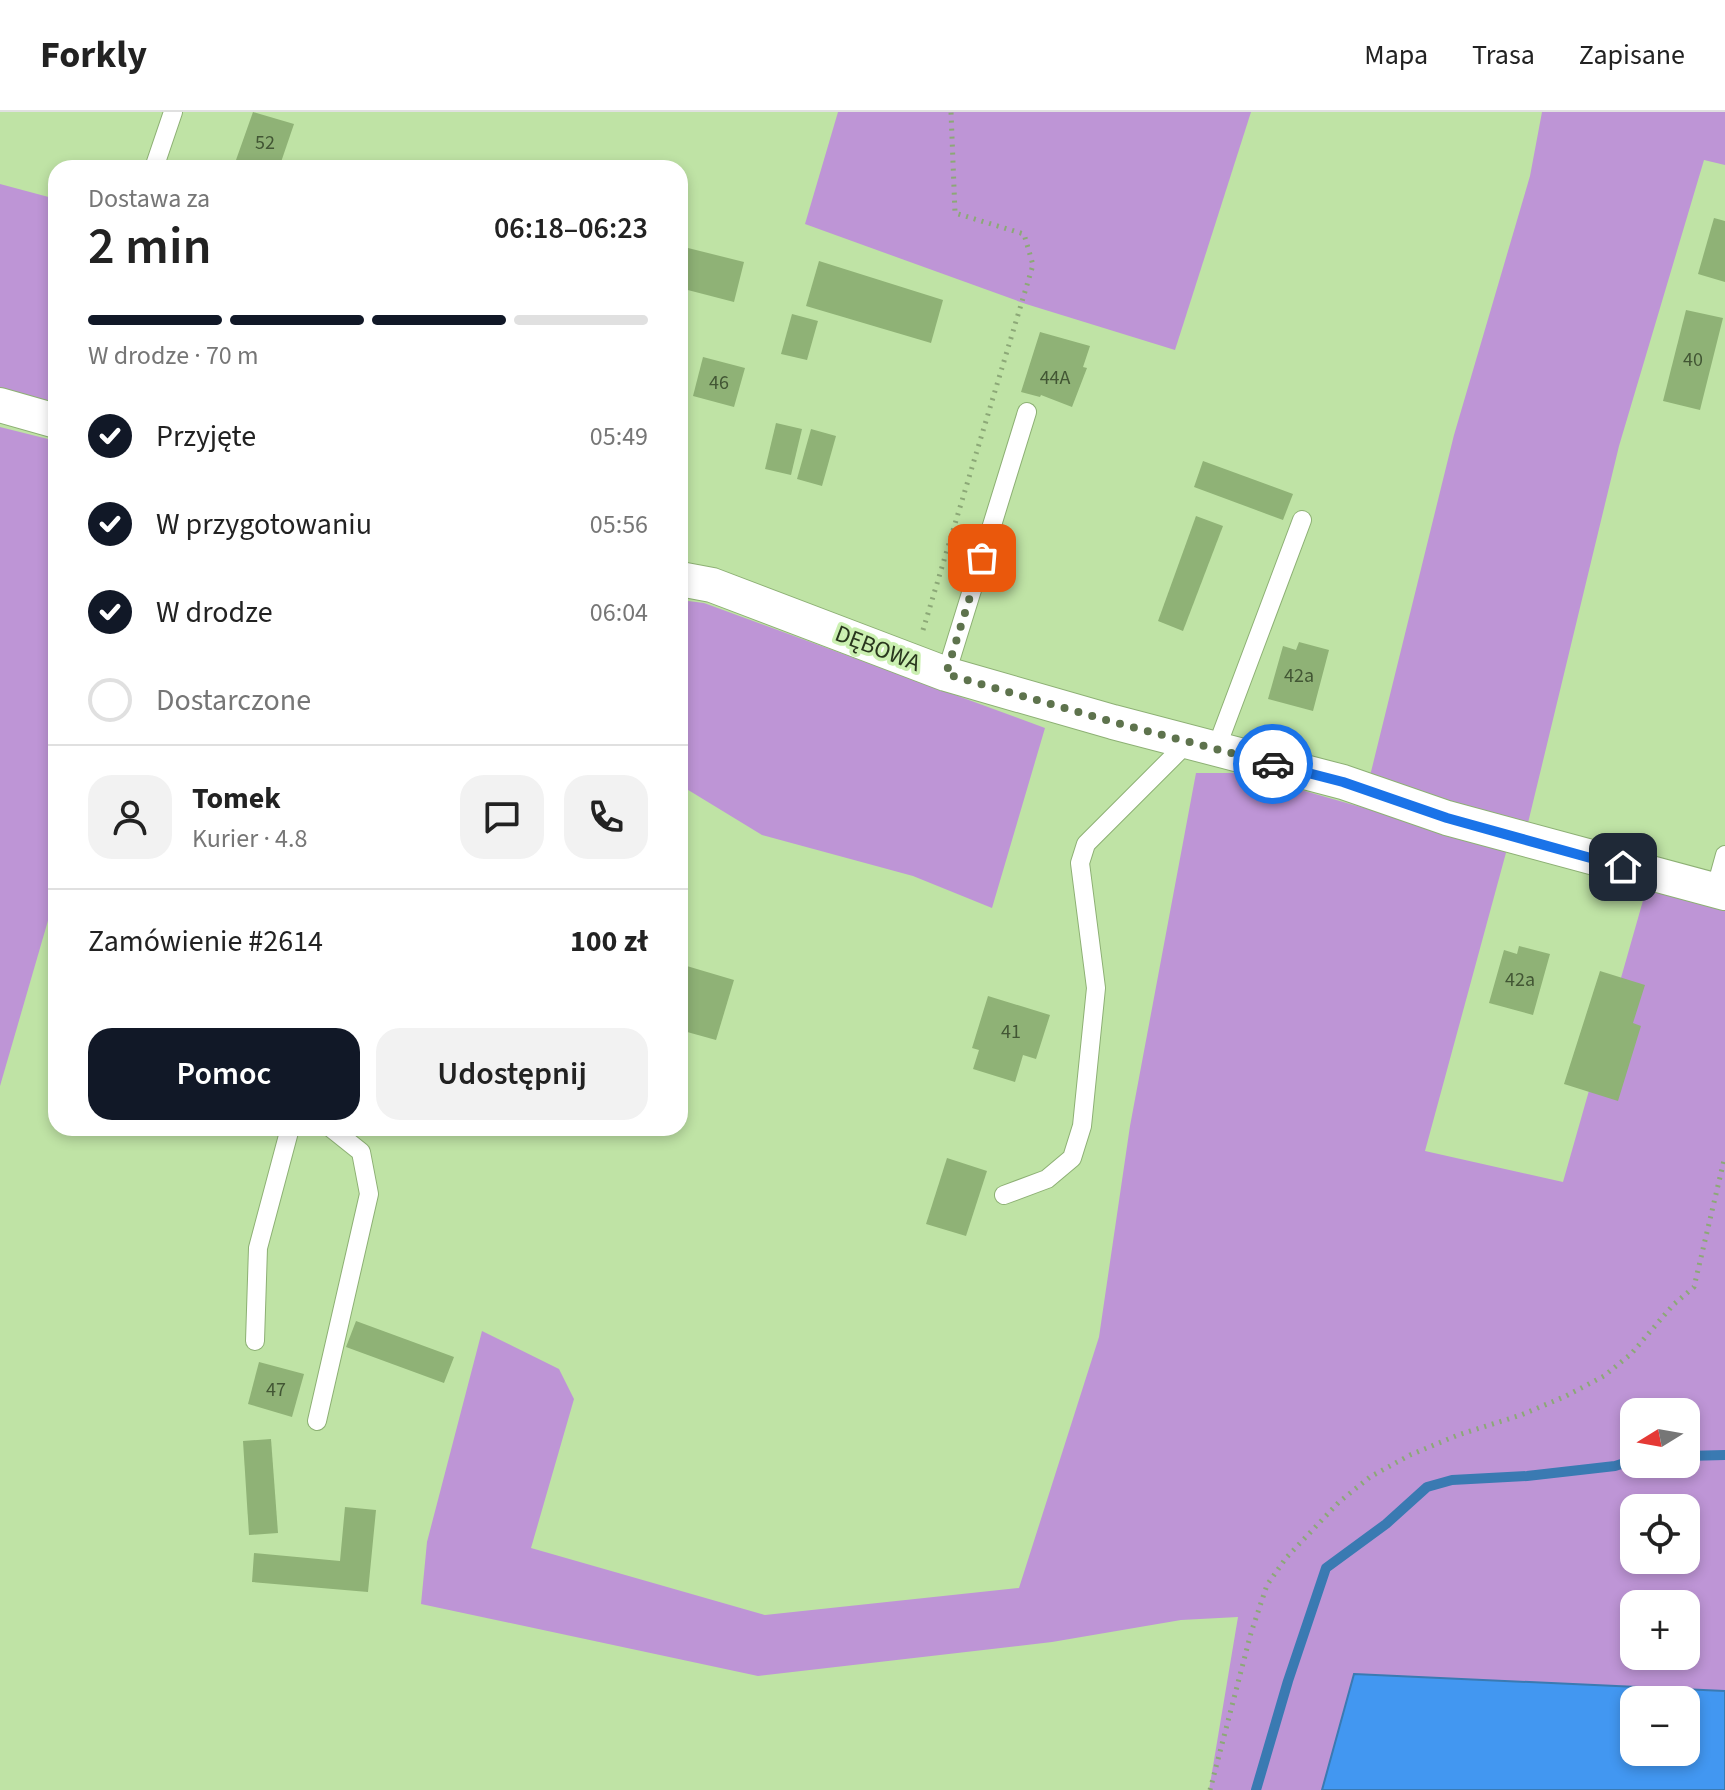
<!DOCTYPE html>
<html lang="pl">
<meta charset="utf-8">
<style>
:root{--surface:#fff;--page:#f2f2f2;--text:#222;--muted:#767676;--line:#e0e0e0;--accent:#111827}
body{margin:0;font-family:"Source Sans 3",sans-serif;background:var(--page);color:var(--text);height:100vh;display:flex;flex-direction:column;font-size:30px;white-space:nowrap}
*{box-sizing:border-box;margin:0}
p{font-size:26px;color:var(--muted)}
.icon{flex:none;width:44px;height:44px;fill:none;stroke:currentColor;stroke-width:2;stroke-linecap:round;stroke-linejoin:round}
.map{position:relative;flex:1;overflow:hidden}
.details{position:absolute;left:48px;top:48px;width:640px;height:976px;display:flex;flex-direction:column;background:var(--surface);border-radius:24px;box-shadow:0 4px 12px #0003}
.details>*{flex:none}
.needle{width:52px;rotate:259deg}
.buttons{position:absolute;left:1620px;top:1286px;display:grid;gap:16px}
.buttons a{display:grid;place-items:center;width:80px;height:80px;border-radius:16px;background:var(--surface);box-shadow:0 4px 12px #0003;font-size:40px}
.pin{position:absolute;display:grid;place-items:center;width:68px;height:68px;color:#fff;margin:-34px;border-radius:16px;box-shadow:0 4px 12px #0006}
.courier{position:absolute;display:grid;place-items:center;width:80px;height:80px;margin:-40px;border:6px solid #1a73e8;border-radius:50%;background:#fff;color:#222;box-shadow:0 2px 10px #0007}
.head em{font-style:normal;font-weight:600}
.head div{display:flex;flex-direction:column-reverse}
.head{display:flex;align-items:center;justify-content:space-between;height:136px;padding:0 40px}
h1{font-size:52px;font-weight:600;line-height:60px}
.bar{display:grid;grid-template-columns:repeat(4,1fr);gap:12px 8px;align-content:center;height:96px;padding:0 40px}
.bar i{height:10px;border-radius:6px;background:var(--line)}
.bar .active{background:var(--accent)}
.bar p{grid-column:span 4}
.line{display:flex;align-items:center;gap:20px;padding:0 40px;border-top:2px solid var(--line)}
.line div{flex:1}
.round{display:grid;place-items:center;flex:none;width:84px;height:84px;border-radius:24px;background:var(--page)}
ol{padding:0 40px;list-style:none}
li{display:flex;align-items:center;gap:24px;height:88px}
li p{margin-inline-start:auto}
li .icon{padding:8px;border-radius:50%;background:var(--accent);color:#fff;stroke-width:4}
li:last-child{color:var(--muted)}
li i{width:44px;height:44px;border:4px solid var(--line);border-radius:50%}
.primary-button{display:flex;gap:16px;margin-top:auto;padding:16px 40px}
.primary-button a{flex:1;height:92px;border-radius:24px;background:var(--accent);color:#fff;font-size:32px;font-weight:600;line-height:92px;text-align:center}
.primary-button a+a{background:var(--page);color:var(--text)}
header{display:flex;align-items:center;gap:48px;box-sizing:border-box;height:112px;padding:0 40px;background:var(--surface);border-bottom:2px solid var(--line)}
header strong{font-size:38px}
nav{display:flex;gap:44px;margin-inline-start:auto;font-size:28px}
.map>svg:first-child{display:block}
.green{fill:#be95d6;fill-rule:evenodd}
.water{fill:#4297f1;stroke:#3a7ab2;stroke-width:2;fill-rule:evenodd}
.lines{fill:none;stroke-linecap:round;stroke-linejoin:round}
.stream{stroke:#3a7ab2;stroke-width:10}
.building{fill:#8fb276}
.lane-casing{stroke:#8db074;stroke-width:20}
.street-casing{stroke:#8db074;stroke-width:36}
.path{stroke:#8ca877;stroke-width:5;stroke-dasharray:2 6;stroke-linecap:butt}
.lane{stroke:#fff;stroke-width:18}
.street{stroke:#fff;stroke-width:34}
.done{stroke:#5e734d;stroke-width:8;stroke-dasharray:0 14.4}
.route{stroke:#1a73e8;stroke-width:10}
.labels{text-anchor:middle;stroke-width:7;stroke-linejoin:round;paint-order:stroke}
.number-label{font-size:20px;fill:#425634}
.street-label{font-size:24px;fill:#29371e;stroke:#cbf0b1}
</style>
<header>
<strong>Forkly</strong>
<nav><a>Mapa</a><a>Trasa</a><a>Zapisane</a></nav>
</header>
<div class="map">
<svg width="1725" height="1678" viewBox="0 0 1725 1678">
<rect width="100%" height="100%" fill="#bfe3a5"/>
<g class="green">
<polygon points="838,0 1251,0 1175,238 1026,192 805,112"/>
<polygon points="1542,0 1725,0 1725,53 1704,48 1619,334 1528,711 1369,668 1454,323 1530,64"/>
<polygon points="0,72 56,87 56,293 0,277"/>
<polygon points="0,315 56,329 56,781 0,974"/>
<polygon points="680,488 704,491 1045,616 992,796 913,764 762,723 680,673"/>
<path d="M1196 661H1242L1507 737 1425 1039 1563 1070 1646 778 1725 797V1678H1209L1238 1505 1181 1508 1052 1530 758 1564 421 1492 427 1430 482 1219 559 1257 574 1287 531 1436 765 1503 1019 1476 1099 1225 1130 1014ZM1634 1300H1686V1352H1634ZM1634 1396H1686V1448H1634ZM1634 1492H1686V1544H1634ZM1634 1588H1686V1640H1634Z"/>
</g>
<path class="water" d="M1354 1562 1725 1579V1678H1322ZM1634 1588H1686V1640H1634Z"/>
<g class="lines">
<g class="stream">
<polyline points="1686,1344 1725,1343"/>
<polyline points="1256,1678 1288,1569 1326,1456 1386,1412 1427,1375 1452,1368 1527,1364 1615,1354 1634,1348"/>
</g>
</g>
<g class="building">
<polygon points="253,0 294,12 279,56 256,56 236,48"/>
<polygon points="1714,106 1725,109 1725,170 1698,162"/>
<polygon points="680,134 744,150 734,190 680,176"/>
<polygon points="819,149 943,188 931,231 806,194"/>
<polygon points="1686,198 1723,206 1700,298 1663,289"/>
<polygon points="792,202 818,209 807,248 781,242"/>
<polygon points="1040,220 1090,234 1083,255 1087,256 1072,295 1041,283 1040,285 1021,280"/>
<polygon points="703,245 745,256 734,295 693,284"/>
<polygon points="776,311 802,317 791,363 765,357"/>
<polygon points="811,317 836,324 822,374 797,367"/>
<polygon points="1203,349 1293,382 1283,408 1194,375"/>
<polygon points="1196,404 1223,414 1183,519 1158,509"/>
<polygon points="1299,530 1329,538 1313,599 1268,587 1283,534 1296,538"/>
<polygon points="1519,834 1550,842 1533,903 1489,891 1504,838 1517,842"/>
<polygon points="680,852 734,868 716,928 680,918"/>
<polygon points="1600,859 1645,873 1633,911 1641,914 1618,989 1564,972"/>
<polygon points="988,884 1050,903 1036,947 1023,943 1015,970 973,957 979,938 972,936"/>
<polygon points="947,1046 987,1059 966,1124 926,1112"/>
<polygon points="356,1209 454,1245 444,1271 346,1235"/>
<polygon points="259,1250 304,1262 292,1305 248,1292"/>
<polygon points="271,1327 278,1421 249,1423 243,1329"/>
<polygon points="345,1395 376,1398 368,1480 252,1470 254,1441 340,1449"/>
</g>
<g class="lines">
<defs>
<g id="lane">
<polyline points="154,56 173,0"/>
<polyline points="946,562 1027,300"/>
<polyline points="1216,637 1302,408"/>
<polyline points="1715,779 1725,743"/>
<polyline points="1004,1083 1047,1067 1072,1046 1082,1014 1096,876 1080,751 1086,732 1188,630"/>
<polyline points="255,1229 258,1136 290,1016"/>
<polyline points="317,1309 369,1082 361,1040 331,1016"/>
</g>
<g id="street">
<polyline points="0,293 56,309"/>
<polyline points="680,467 712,473 946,562 1113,610 1343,670 1447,706 1725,781"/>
</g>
</defs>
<use href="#lane" class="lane-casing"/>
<use href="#street" class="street-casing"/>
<g class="path">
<polyline points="923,518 1033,153 1024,122 955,101 951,0"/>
<polyline points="1210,1678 1251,1521 1267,1473 1286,1446 1339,1390 1370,1365 1410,1343 1458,1323 1521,1303 1566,1284 1604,1264 1631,1242 1673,1193 1694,1175 1725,1044"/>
</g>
<use href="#lane" class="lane"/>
<use href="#street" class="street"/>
</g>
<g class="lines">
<polyline class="done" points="982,446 946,562 1113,610 1273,652"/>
<polyline class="route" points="1273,652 1343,670 1447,706 1623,755"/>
</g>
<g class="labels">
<g class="number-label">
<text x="265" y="37">52</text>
<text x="1693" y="254">40</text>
<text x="1055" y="272">44A</text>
<text x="719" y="277">46</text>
<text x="1299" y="570">42a</text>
<text x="1520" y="874">42a</text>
<text x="1011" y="926">41</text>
<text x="276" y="1284">47</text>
</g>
<g class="street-label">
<text transform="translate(878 536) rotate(21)" y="8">DĘBOWA</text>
</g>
</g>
</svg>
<div class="buttons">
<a><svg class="needle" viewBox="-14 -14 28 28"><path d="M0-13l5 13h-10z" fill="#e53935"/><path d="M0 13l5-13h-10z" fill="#767676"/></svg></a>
<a><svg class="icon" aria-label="locate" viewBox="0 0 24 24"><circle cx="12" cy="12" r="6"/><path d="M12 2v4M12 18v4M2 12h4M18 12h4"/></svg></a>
<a>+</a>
<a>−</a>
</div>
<div class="pin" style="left:982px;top:446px;background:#ea580c"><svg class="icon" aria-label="bag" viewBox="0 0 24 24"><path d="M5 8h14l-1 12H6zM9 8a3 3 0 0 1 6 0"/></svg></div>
<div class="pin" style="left:1623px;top:755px;background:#1f2937"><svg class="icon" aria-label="home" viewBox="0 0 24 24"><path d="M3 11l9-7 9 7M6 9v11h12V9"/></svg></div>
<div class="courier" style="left:1273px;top:652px"><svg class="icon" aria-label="car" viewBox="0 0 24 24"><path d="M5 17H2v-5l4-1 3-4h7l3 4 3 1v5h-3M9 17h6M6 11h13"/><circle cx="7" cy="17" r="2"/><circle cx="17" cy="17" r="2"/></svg></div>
<section class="details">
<div class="head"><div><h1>2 min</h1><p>Dostawa za</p></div><em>06:18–06:23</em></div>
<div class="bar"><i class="active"></i><i class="active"></i><i class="active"></i><i></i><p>W drodze · 70 m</p></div>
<ol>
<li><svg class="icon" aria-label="check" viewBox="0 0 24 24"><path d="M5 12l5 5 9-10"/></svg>Przyjęte<p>05:49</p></li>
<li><svg class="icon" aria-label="check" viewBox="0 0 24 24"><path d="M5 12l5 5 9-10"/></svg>W przygotowaniu<p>05:56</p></li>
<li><svg class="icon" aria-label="check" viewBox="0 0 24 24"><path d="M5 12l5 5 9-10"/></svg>W drodze<p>06:04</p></li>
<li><i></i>Dostarczone</li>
</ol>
<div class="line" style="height:144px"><a class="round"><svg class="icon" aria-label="person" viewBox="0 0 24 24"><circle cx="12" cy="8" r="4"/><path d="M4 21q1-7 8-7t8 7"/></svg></a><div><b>Tomek</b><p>Kurier · 4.8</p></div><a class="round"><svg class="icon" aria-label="chat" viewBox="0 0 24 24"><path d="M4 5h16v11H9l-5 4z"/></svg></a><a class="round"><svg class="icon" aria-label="phone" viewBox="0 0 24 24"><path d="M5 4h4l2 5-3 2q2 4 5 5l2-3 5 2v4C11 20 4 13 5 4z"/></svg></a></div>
<div class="line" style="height:104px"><div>Zamówienie #2614</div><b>100 zł</b></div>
<div class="primary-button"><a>Pomoc</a><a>Udostępnij</a></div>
</section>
</div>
